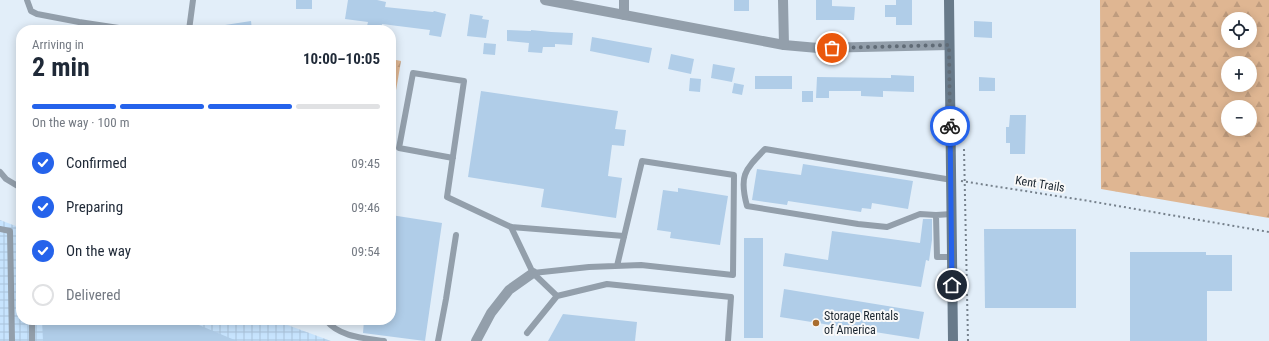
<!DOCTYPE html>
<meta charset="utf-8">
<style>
:root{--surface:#fff;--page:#f2f2f3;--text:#1f2937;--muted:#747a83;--line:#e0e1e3;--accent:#2563eb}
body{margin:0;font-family:"Roboto Condensed",sans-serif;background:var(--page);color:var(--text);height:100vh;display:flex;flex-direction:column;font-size:15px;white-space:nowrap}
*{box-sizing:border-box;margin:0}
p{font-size:13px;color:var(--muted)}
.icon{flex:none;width:22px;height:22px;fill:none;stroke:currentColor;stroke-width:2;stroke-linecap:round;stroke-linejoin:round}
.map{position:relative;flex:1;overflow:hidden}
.details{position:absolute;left:16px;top:25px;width:380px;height:300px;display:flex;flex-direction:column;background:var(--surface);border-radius:16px;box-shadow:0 2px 10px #0003}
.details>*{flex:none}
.buttons{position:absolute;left:1221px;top:12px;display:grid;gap:8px}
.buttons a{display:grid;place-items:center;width:36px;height:36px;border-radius:50%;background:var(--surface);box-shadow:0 2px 10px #0003;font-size:20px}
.pin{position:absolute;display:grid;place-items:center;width:34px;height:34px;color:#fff;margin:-17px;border:2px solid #fff;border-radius:50%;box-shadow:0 1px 4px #0007}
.courier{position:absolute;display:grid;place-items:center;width:40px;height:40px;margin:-20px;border:3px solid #2563eb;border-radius:50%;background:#fff;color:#222;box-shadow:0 1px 5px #0007}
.headline em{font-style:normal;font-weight:700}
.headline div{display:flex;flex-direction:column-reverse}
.headline{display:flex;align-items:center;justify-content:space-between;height:68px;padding:0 16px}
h1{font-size:26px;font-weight:700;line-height:30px}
.bar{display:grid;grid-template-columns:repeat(4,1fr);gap:6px 4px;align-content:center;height:48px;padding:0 16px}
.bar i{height:5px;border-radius:3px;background:var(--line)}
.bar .on{background:var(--accent)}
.bar p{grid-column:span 4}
ol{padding:0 16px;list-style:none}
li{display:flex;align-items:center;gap:12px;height:44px}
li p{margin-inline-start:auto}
li .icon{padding:4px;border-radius:50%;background:var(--accent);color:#fff;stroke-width:4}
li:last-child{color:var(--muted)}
li i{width:22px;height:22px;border:2px solid var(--line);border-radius:50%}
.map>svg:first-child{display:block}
.industrial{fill:url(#industrial-grid)}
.forest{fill:url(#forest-firs);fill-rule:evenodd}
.building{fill:#b0cde8}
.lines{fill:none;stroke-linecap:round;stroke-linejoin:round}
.path{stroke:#76818c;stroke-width:2;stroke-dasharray:2 3;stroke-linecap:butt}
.lane{stroke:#939fab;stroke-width:6}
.street{stroke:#939fab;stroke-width:10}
.secondary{stroke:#687a8a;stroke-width:10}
.done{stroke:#606b76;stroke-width:4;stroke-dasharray:0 7.2}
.route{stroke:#2563eb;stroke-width:5}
.poi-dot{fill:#a96d2f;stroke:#f9f9f9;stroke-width:1.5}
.labels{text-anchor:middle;stroke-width:4;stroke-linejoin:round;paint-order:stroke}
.street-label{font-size:12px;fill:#1a252f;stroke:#f9f9f9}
.poi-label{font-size:12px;fill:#1a252f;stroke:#f9f9f9;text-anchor:start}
</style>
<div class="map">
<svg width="1269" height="341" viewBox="0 0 1269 341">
<defs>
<pattern id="industrial-grid" width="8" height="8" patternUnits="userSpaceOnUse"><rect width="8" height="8" fill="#c7e4fe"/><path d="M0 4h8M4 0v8" fill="none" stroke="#aac3da"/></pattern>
<pattern id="forest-firs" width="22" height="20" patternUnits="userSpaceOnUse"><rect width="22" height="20" fill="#dfb692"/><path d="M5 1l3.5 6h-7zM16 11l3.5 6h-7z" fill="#bf9c7e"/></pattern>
</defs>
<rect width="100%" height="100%" fill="#e2eef9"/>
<polygon class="industrial" points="0,220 21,228 21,320 274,320 331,341 0,341"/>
<g class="forest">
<path d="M1100 0H1269V218L1101 189ZM1228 19H1250V41H1228ZM1228 63H1250V85H1228ZM1228 107H1250V129H1228Z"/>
<polygon points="391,59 401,61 391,120"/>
</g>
<g class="building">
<rect x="296" y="0" width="16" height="9"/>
<polygon points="348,0 377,0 386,2 385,7 433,12 434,11 446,14 441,37 429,35 430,30 382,24 381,29 367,26 368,22 345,19"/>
<rect x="734" y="0" width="15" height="11"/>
<polygon points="816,0 832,0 832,6 855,7 854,20 816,20"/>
<polygon points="896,0 912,0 912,25 896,25 896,17 885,17 885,5 896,5"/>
<polygon points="470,14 483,16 482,19 489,20 486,38 467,36"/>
<polygon points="251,21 252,30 226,30 225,25"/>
<polygon points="974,21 992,22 992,38 974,37"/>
<polygon points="507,30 531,31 531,30 551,32 573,33 572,45 555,44 555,47 543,47 542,53 528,52 529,43 507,41"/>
<polygon points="592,37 652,48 649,63 590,51"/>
<polygon points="484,43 496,44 495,55 483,54"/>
<polygon points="671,54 694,59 691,74 668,69"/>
<polygon points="713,64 735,68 732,82 711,78"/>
<polygon points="891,75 914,76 914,92 883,91 883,97 861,96 861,91 829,91 829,98 816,98 817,77 891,78"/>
<rect x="755" y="76" width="37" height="13"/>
<polygon points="979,77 995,78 995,91 979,91"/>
<polygon points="690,78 701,79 700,92 689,91"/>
<polygon points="734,83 744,85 742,95 732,93"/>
<polygon points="481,91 618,111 615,129 626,130 624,146 612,145 608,176 622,178 616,218 541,207 544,189 468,177"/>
<rect x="802" y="91" width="11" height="11"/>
<polygon points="1010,115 1026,115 1025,154 1010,154 1010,143 1006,143 1006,127 1009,127"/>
<polygon points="803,164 913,181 908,209 872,203 871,209 862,208 861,212 788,201 787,205 752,200 757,169 801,175"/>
<polygon points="678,188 728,196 720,245 670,238 671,232 657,230 663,190 678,192"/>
<polygon points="391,215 442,223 425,341 363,333 364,320 391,320"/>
<polygon points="923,219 932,219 932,240 929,261 926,260 921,287 783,266 785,253 828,260 832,231 920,243"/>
<polygon points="984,229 1076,229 1076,308 985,308"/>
<rect x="744" y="238" width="19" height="100"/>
<polygon points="1130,252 1206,252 1206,255 1232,255 1232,291 1207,291 1207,341 1130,341"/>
<polygon points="784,289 924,312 919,339 780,317"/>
<polygon points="563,314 637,322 635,341 548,341"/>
<polygon points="42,320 187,320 237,341 43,341"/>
</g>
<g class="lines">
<g class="path">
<polyline points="964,149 968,341"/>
<polyline points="961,181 1089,201 1269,232"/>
</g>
<g class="lane">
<polyline points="27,0 31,11 37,14 79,22 132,30"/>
<polyline points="189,30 193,0"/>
<polyline points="453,158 399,148 413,73 464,81 447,197 511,227 624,236"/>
<polyline points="0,172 6,179 21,188"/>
<polyline points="952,214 936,215 937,257 952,257"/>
<path d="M936 215 920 214 887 227 858 224 747 206C739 176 744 171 765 149L952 180"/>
<polyline points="511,227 533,273 557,296"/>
<polyline points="0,229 10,231 12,341"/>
<polyline points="533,273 589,267 641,265 733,275 734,175 642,161 617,266"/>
<polyline points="32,320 32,341"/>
<path d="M326 320C339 337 364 338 384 341"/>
<polyline points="527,333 557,296 607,284 731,297 728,341"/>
<polyline points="438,341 446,299 456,235"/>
</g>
<g class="street">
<polyline points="545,0 784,45 818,48 949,45"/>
<polyline points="624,0 624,15"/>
<polyline points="783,0 784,45"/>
<polyline points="476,341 491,313 509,290 533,273"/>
</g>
<polyline class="secondary" points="949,0 953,341"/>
</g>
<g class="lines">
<polyline class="done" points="832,48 949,45 950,126"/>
<polyline class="route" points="950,126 952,285"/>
</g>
<circle class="poi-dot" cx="816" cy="323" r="4"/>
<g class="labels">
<g class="street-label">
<text transform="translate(1040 184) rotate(9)" y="4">Kent Trails</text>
</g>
<g class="poi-label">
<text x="824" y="320">Storage Rentals<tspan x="824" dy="14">of America</tspan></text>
</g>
</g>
</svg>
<div class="buttons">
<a><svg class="icon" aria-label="locate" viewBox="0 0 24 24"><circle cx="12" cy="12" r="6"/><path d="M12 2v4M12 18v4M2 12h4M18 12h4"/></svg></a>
<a>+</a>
<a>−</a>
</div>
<div class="pin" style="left:832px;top:48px;background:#ea580c"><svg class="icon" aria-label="bag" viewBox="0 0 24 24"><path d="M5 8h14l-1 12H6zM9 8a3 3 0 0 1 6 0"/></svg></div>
<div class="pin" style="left:952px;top:285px;background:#1f2937"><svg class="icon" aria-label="home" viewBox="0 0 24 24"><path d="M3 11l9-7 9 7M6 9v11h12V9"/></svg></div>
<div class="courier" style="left:950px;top:126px"><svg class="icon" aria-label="bike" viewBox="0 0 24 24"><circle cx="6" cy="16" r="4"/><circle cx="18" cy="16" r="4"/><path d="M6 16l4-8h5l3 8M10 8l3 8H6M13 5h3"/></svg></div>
<section class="details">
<div class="headline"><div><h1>2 min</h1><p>Arriving in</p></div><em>10:00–10:05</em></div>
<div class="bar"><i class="on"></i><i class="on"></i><i class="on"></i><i></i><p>On the way · 100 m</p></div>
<ol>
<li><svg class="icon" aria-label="check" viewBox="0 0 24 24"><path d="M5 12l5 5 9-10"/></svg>Confirmed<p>09:45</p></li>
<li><svg class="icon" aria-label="check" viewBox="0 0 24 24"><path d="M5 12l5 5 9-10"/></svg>Preparing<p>09:46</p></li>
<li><svg class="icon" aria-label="check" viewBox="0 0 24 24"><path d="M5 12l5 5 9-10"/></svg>On the way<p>09:54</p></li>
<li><i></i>Delivered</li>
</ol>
</section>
</div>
